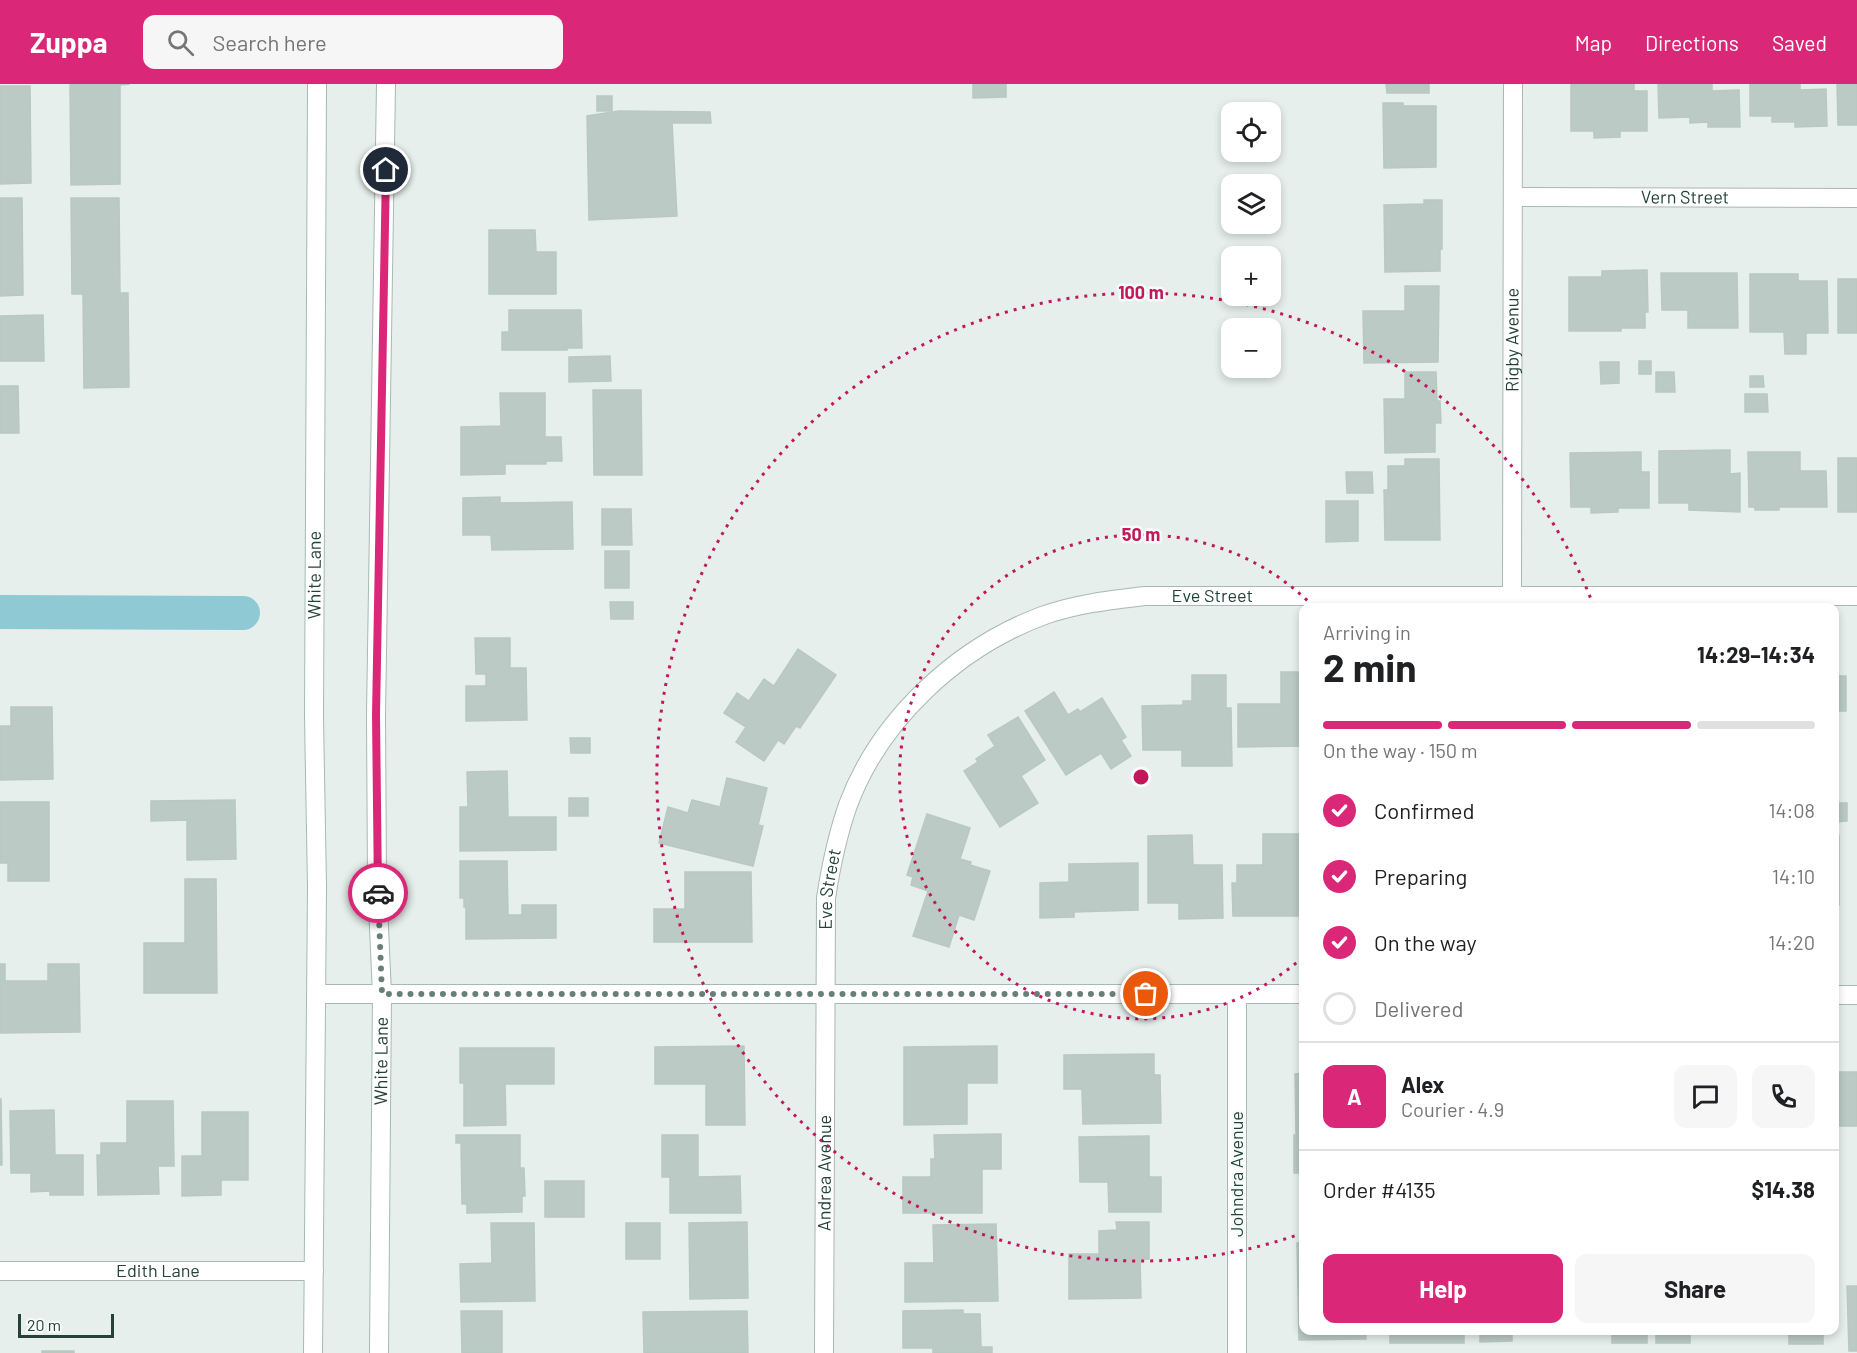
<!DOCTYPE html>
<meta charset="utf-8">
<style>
:root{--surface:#fff;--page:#f6f6f6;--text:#202124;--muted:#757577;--line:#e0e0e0;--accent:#db2777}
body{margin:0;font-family:Barlow,sans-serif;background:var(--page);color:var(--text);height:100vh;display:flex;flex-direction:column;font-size:22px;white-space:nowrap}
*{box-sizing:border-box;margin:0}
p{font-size:20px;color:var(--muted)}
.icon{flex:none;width:33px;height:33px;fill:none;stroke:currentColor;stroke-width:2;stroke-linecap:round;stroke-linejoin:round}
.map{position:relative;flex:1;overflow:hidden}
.side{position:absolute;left:1299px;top:519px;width:540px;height:732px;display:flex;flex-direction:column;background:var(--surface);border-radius:12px;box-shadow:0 3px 9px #0003}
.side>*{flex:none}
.fabs{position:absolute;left:1221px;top:18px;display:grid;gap:12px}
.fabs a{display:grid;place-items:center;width:60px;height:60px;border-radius:12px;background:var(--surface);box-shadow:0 3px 9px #0003;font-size:30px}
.scale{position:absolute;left:18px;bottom:15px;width:96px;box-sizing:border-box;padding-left:6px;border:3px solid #24423a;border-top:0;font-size:16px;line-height:21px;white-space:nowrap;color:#24423a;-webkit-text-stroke:4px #f7fbf9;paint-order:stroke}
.pin{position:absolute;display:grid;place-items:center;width:51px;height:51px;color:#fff;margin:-26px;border:3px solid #fff;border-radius:50%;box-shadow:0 2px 6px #0007}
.courier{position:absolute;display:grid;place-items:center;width:60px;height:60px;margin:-30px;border:4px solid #db2777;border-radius:50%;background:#fff;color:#222;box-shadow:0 2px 8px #0007}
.headline em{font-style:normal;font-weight:700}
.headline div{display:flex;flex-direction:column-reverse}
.headline{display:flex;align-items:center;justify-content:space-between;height:102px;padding:0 24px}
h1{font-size:39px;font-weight:700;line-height:45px}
.bar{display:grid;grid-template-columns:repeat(4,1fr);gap:9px 6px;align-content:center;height:72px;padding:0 24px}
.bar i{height:8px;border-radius:4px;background:var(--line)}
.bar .on{background:var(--accent)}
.bar p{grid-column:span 4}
.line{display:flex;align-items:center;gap:15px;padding:0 24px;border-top:2px solid var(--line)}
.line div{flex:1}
.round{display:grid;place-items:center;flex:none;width:63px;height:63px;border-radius:12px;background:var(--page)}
ol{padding:0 24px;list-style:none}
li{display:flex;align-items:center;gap:18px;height:66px}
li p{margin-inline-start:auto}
li .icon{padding:6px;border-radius:50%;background:var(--accent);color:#fff;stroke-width:4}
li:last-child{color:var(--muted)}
li i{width:33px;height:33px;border:3px solid var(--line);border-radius:50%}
.button{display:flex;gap:12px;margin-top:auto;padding:12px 24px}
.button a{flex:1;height:69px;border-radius:12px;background:var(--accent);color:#fff;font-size:24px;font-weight:700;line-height:69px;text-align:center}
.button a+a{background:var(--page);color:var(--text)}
header{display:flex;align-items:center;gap:36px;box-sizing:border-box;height:84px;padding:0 30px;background:var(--accent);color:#fff}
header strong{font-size:28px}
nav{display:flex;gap:33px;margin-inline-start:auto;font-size:21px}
.search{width:420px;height:54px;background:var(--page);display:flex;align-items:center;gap:15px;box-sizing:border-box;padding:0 21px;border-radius:12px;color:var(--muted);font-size:22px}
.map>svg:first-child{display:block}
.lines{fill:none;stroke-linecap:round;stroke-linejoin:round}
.canal{stroke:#8ec9d4;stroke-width:34}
.building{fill:#bbcac4;stroke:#b8c9c2;stroke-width:1.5}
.minor-casing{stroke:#a8b8b2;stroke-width:20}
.secondary-casing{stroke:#a4bbb3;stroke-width:20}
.minor{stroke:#fff;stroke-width:18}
.secondary{stroke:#fff;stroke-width:18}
.done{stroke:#687f78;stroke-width:6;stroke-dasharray:0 10.8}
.route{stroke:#db2777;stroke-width:8}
.ring{fill:none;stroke:#c2185b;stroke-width:3;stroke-dasharray:3 6}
.labels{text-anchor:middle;stroke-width:5;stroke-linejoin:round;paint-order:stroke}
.street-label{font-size:18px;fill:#24423a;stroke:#f7fbf9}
.centre{fill:#c2185b;stroke:#f7fbf9;stroke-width:3}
.ring-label{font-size:18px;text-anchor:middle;font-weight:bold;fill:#c2185b;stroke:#f7fbf9;stroke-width:5;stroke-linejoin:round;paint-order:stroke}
</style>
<header>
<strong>Zuppa</strong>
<div class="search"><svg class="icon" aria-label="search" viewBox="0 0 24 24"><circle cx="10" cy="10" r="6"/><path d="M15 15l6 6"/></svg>Search here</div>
<nav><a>Map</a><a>Directions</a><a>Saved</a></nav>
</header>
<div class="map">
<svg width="1857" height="1269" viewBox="0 0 1857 1269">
<rect width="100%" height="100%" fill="#e6efeb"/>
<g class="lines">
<polyline class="canal" points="0,528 243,529"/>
</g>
<g class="building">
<polygon points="80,0 130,0 120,1 120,100 71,101 70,1"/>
<polygon points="973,0 1006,0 1006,13 973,14"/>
<polygon points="1386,0 1429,0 1429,9 1387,9"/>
<polygon points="1571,0 1634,0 1634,7 1647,7 1647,47 1620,47 1620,53 1594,54 1594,47 1571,47"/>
<polygon points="1658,0 1712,0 1712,7 1739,6 1740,43 1708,43 1708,38 1690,39 1690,33 1659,34"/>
<polygon points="1750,0 1800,0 1800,6 1826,5 1827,42 1795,43 1795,38 1772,38 1772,32 1750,32"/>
<polygon points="1837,0 1857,0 1857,41 1838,41"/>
<polygon points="0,2 30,2 31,99 0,100"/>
<rect x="597" y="12" width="15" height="15"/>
<polygon points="1383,19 1403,19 1403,22 1436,22 1436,83 1384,84"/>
<polygon points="619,27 710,28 711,39 672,39 677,132 589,136 587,32"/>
<polygon points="0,114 22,114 23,211 0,212"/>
<polygon points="71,114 119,114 120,209 128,209 129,303 84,304 83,210 72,210"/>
<polygon points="1424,116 1442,116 1442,165 1440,165 1440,187 1385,188 1384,121 1424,120"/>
<polygon points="489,146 535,146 536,168 556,168 556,210 489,210"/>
<polygon points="1647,186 1648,228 1645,228 1645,244 1621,244 1621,247 1569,247 1569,193 1602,193 1602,187"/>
<polygon points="1661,189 1737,189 1738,244 1688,244 1688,226 1662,226"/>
<polygon points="1750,190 1798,190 1798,197 1827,197 1828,249 1806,249 1806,270 1785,270 1784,248 1750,248"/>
<rect x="1838" y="195" width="19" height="54"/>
<polygon points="1405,202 1439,202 1438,278 1364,279 1363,227 1405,227"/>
<polygon points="509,226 581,226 582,264 567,264 567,266 502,266 502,248 509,248"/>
<polygon points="43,231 44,277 0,277 0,232"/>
<polygon points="610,272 611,297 569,298 569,273"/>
<rect x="1639" y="277" width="12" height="13"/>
<polygon points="1600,278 1619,278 1619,299 1601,300"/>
<polygon points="1405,288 1436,288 1437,317 1440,317 1441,339 1435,339 1435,368 1385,369 1384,315 1405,315"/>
<polygon points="1656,288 1674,288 1675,308 1656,308"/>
<polygon points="1750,292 1763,292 1764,303 1750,303"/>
<polygon points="0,302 18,302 19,349 0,349"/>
<polygon points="593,306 641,306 642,391 594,391"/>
<polygon points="500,309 545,309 545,353 561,353 562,377 546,377 546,380 505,380 505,390 461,391 461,343 501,342"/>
<polygon points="1745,310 1767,310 1768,328 1745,328"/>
<polygon points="1730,366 1730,390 1740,389 1740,428 1689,426 1689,419 1659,419 1659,367"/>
<polygon points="1641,368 1641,388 1649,388 1649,424 1618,424 1618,428 1591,429 1591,423 1571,423 1570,369"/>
<polygon points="1748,368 1800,368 1800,387 1826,387 1827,423 1779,423 1779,426 1755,426 1755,423 1749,423"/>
<rect x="1838" y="374" width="19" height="54"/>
<polygon points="1405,375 1439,375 1440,456 1385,456 1384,406 1388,406 1388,382 1405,382"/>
<polygon points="1346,388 1372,388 1373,409 1347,409"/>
<polygon points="500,413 500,419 572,418 573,465 492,466 491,451 463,451 463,414"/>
<polygon points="1326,417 1358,417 1358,457 1326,458"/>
<polygon points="602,425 631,425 632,461 602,461"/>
<rect x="605" y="467" width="24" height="37"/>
<polygon points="610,518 633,518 633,535 611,535"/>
<polygon points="475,554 510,554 510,584 526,584 527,636 466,637 466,602 486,602 486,590 476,590"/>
<polygon points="798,565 836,591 800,644 796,642 784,660 778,656 764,677 736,658 746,643 724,629 737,609 749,617 764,595 774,602"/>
<polygon points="1281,588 1304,588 1304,662 1238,663 1238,620 1281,620"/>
<polygon points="1192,591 1226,591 1226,624 1231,624 1232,682 1182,682 1182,666 1143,666 1142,622 1183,621 1183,617 1192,617"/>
<rect x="1834" y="592" width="12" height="35"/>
<polygon points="1054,608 1068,631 1078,625 1080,628 1102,614 1126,653 1121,656 1131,672 1111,685 1101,669 1066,691 1025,627"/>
<polygon points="11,623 52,623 53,695 0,696 0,642 11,642"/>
<polygon points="1018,633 1045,676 1021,692 1038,719 1000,743 964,687 978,678 976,675 995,662 988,651"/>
<polygon points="570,654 590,654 590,669 571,669"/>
<polygon points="507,687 508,733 556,733 556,766 460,767 460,723 468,723 467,688"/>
<polygon points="727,694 767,704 758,741 763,742 753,782 659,759 668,723 688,729 692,716 720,723"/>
<rect x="569" y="714" width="19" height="18"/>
<polygon points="235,716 236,775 187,776 187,736 151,737 151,717"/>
<polygon points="0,718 49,718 49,797 8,797 8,779 0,779"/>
<polygon points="1834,719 1847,719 1847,737 1834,738"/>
<polygon points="927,730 970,744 960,775 971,778 970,781 990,787 974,836 959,831 949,863 913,852 928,807 911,801 913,793 907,791"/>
<polygon points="1263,750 1304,750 1304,832 1233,832 1232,799 1237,799 1237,781 1263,781"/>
<polygon points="1192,751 1193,781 1222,781 1223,834 1179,835 1179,819 1148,819 1148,752"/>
<rect x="1834" y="752" width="5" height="69"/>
<polygon points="460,777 507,777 508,831 522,831 522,821 556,821 556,854 466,855 466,823 464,823 464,814 460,814"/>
<polygon points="1138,779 1138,826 1074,828 1074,833 1040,834 1040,799 1069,798 1069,780"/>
<polygon points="685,788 751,788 752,858 654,858 654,825 685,825"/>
<polygon points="185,795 216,795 217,909 144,909 144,859 185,859"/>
<polygon points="0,880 5,880 5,897 48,897 48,880 79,880 80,948 0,949"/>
<polygon points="744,962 745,1041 706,1041 706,1000 655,1000 655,963"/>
<polygon points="997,962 997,999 967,999 967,1040 904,1041 904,963"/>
<polygon points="460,964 554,964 554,1000 505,1000 506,1041 464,1042 464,999 460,999"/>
<polygon points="1154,970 1154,991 1160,991 1161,1039 1083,1040 1082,1005 1064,1005 1064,971"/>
<rect x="1834" y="988" width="23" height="54"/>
<polygon points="1304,989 1304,1089 1294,1089 1294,1051 1296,1051 1295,990"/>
<polygon points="0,1015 1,1015 2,1081 0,1081"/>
<polygon points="127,1017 173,1017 174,1082 158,1082 159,1110 98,1111 97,1071 101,1071 101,1059 127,1059"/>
<polygon points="54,1026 55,1071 83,1071 83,1111 50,1111 50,1107 31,1108 31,1089 11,1089 10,1027"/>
<polygon points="202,1028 248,1028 248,1096 221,1096 221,1111 182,1112 182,1072 202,1072"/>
<polygon points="1001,1050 1001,1085 982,1085 982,1129 903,1129 903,1093 931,1093 931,1075 935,1075 934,1051"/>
<polygon points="456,1051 520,1051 520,1084 524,1084 525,1112 522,1112 522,1128 467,1129 467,1120 462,1120 461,1059 456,1059"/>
<polygon points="662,1051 698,1051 698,1093 740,1092 741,1129 670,1129 670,1093 662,1093"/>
<polygon points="1149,1052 1149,1093 1161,1093 1161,1128 1109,1128 1108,1098 1080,1098 1079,1053"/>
<rect x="545" y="1097" width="39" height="36"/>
<polygon points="747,1138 748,1214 690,1215 689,1139"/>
<polygon points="1116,1138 1149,1138 1149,1175 1140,1175 1141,1214 1069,1215 1069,1170 1099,1170 1099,1147 1117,1146"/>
<polygon points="491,1139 534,1139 535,1217 461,1218 460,1180 492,1179"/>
<rect x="626" y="1139" width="34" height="36"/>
<polygon points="996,1140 998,1217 905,1218 905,1179 934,1179 933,1141"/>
<polygon points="1297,1159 1304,1159 1304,1246 1365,1246 1366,1255 1299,1256"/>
<polygon points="1847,1202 1857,1202 1857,1267 1849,1267"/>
<polygon points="963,1226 963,1230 980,1230 981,1263 992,1263 992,1269 933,1269 933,1264 903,1264 903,1227"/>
<polygon points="461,1227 502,1227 502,1269 462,1269"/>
<polygon points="747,1227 748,1269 644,1269 643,1228"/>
<rect x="1390" y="1246" width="74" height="13"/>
<polygon points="1480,1246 1554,1246 1554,1247 1512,1247 1512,1257 1480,1258"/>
<rect x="1612" y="1246" width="35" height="13"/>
<rect x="1656" y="1246" width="34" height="13"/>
<rect x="1789" y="1246" width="34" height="14"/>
<rect x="42" y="1267" width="32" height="2"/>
</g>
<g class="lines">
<defs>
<g id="minor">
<path id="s1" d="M1513 113 1857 114"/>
<path id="s2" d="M1512 512 1513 0"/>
<polyline points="316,910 1304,910"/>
<polyline points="1834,911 1857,911"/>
<path id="s3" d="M0 1187H314"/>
<path id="s4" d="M824 1269 826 814C831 782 837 752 848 721 880 635 957 564 1042 532 1075 520 1110 516 1145 512H1857"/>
<polyline points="1237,1269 1237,910"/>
</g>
<g id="secondary">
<path id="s5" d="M313 1269 317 803 314 633 317 0"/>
<path id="s6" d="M379 1269 382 910 377 799 376 631 386 0"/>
</g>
</defs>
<use href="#minor" class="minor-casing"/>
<use href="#secondary" class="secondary-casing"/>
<use href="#minor" class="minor"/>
<use href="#secondary" class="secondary"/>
</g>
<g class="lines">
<polyline class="done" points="378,809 382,910 1146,910"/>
<polyline class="route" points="378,809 376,631 386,86"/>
</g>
<g class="ring">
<path d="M1303 873A242 242 0 1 1 1314 523"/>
<path d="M1303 1149A484 484 0 1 1 1594 523"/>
</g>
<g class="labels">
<g class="street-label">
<text dy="6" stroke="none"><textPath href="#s1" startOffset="172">Vern Street</textPath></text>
<text dy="6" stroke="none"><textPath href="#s2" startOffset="256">Rigby Avenue</textPath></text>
<text dy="6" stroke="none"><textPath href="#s5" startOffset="778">White Lane</textPath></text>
<text dy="6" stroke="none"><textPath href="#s4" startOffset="1002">Eve Street</textPath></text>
<text dy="6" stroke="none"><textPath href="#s4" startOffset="464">Eve Street</textPath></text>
<text dy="6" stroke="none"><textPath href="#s6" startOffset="292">White Lane</textPath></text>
<text dy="6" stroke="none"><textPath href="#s4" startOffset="180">Andrea Avenue</textPath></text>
<text transform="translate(1237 1090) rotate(-90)" y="6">Johndra Avenue</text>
<text dy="6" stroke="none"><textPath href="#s3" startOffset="158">Edith Lane</textPath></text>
</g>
</g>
<circle cx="1141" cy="693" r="9" class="centre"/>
<g class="ring-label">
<text x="1141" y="215">100 m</text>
<text x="1141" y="457">50 m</text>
</g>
</svg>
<div class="fabs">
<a><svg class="icon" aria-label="locate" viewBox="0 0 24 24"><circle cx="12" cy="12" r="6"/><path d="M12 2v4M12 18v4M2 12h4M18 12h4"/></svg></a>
<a><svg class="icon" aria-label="layers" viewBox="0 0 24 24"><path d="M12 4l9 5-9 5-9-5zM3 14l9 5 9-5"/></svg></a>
<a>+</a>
<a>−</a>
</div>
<div class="scale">20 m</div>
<div class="pin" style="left:1146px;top:910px;background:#ea580c"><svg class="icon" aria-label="bag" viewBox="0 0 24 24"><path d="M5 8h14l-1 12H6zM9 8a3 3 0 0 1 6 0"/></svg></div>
<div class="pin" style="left:386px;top:86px;background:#1f2937"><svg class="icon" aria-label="home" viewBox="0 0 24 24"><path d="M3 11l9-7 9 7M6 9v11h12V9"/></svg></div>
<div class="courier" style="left:378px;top:809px"><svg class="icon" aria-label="car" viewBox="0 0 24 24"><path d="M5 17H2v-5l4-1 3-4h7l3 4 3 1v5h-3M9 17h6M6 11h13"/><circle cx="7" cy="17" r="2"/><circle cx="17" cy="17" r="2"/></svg></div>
<section class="side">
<div class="headline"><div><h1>2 min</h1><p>Arriving in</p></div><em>14:29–14:34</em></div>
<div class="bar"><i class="on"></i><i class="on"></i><i class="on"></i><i></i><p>On the way · 150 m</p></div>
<ol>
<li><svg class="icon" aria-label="check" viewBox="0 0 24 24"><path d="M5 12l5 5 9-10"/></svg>Confirmed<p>14:08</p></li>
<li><svg class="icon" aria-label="check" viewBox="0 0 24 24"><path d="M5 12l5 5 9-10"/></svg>Preparing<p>14:10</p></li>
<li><svg class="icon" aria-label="check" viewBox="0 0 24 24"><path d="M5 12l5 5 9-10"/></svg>On the way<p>14:20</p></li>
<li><i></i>Delivered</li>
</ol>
<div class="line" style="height:108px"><b class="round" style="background:var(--accent);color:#fff">A</b><div><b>Alex</b><p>Courier · 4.9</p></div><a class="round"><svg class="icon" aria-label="chat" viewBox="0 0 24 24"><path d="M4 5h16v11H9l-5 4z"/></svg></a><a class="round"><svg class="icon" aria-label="phone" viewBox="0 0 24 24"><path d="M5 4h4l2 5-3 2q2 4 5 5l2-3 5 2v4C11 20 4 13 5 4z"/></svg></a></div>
<div class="line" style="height:78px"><div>Order #4135</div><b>$14.38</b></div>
<div class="button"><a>Help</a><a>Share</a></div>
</section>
</div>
